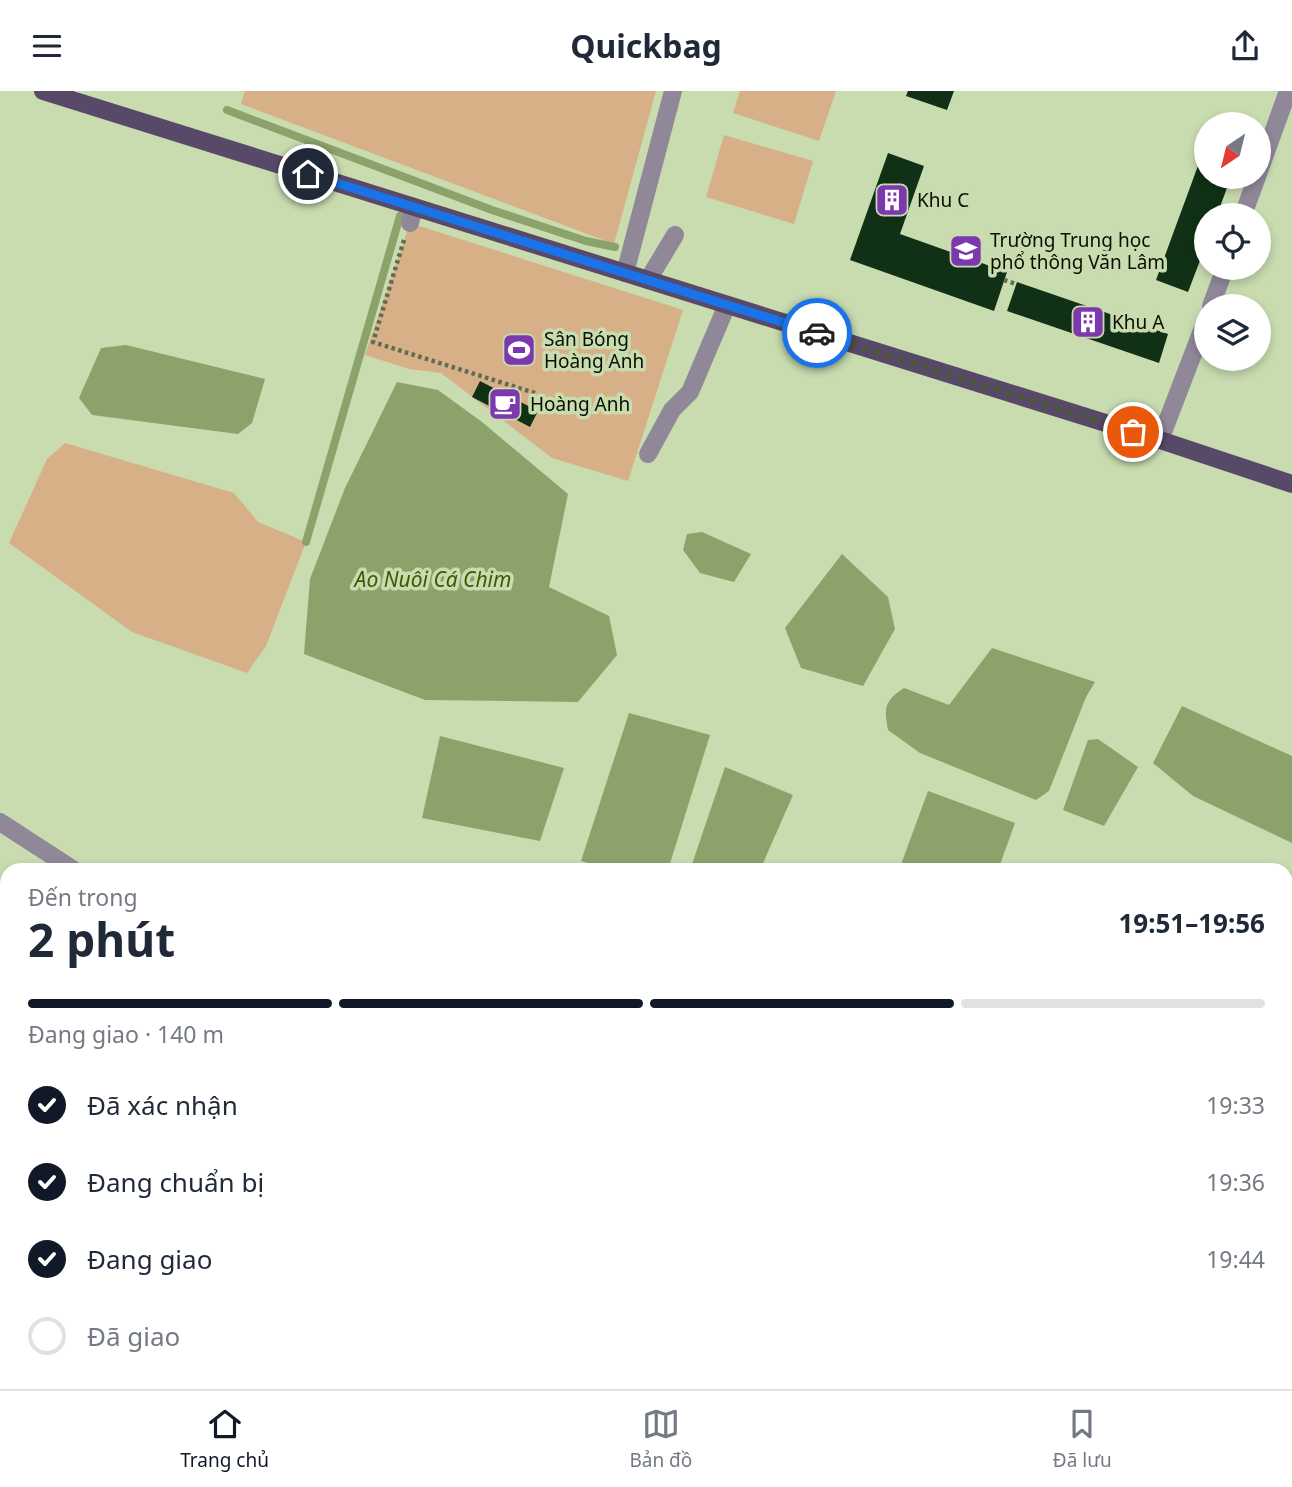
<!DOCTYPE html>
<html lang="vi">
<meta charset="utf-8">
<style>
:root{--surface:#fff;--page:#f2f2f3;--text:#1f2937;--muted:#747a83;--line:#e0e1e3;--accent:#111827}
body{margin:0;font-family:"Noto Sans",sans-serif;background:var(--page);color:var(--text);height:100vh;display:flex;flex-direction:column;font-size:26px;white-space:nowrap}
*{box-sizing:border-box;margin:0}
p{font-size:23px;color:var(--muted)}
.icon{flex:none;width:38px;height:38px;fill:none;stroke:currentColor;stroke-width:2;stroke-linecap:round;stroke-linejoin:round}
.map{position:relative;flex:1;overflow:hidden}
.panel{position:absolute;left:0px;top:772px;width:1293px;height:527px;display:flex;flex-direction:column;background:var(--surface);border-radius:21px 21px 0 0;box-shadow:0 4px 10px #0003}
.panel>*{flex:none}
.needle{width:46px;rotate:215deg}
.buttons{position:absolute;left:1194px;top:21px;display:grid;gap:14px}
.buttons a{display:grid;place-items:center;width:77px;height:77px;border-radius:50%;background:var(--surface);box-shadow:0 4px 10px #0003;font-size:35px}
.pin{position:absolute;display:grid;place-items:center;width:60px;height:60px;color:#fff;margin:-30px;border:4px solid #fff;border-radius:50%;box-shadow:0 2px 7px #0007}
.courier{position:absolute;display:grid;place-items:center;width:70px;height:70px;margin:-35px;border:5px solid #1a73e8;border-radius:50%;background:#fff;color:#222;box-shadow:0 2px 9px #0007}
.headline em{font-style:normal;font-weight:700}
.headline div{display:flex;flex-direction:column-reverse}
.headline{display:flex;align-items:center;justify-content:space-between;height:119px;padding:0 28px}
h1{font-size:46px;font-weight:700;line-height:52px}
.bar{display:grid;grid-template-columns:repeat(4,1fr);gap:10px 7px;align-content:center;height:84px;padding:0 28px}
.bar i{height:9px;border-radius:5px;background:var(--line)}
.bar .current{background:var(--accent)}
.bar p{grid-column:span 4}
ol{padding:0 28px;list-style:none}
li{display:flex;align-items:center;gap:21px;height:77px}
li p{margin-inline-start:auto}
li .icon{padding:7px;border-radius:50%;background:var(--accent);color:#fff;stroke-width:4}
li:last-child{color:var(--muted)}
li i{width:38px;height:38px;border:4px solid var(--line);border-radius:50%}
header{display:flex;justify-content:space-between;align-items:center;height:91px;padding:0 28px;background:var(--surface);font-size:32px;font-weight:700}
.dock{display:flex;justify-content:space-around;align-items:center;height:98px;border-top:2px solid var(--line);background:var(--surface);font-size:19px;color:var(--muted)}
.dock a{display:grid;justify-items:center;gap:4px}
.dock .current{color:var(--accent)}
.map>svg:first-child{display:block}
.green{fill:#d7b088}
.water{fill:#8ba26b}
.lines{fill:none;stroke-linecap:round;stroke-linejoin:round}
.stream{stroke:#8ba26b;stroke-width:8}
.building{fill:#103116}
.path{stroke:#5f6c51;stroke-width:4.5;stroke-dasharray:3.5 3.5;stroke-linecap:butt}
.minor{stroke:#908899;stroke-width:18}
.major{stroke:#594968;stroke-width:18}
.done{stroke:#4c573f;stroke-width:7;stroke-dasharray:0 12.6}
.route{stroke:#1a73e8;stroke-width:9}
.labels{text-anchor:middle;stroke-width:7;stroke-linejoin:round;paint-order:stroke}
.poi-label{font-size:19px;fill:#090f02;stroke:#c8dcb0;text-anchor:start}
.water-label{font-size:21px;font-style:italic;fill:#3d5800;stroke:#c8dcb0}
</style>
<header><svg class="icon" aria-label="menu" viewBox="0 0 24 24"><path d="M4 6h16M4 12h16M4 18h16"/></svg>Quickbag<svg class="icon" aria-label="share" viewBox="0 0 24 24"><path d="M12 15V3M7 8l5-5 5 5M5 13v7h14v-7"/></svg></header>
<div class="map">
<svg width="1292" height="1298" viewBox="0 0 1292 1298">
<rect width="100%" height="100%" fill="#c8dcb0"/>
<g class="green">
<polygon points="245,0 656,0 614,153 241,13"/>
<polygon points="740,0 836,0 819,50 733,22"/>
<polygon points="724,44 813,70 794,133 706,106"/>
<polygon points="410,132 683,219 628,390 552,367 441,282 409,278 365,264"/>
<polygon points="65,352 234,402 258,431 306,451 266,555 247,582 132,541 9,452 47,368"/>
</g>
<g class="water">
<polygon points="126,254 265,288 252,332 238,343 92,324 79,307 101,257"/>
<polygon points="397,291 438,299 482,331 568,403 549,496 609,525 617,564 578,611 425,609 304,563 310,488 345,397"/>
<polygon points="702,441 751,463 734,491 700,482 683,459 687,443"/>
<polygon points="842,463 888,506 895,538 863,595 801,577 785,537"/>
<path d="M992 557 1095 591 1086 606 1049 700 1036 709 920 662 888 639C884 617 884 610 904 597L949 614Z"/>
<polygon points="1182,615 1292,665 1292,752 1193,705 1153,672"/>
<polygon points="629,622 710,644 668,779 615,779 581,770"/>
<polygon points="440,645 564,677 540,750 422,727"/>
<polygon points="1098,648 1138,676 1104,735 1063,719 1088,649"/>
<polygon points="725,676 793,704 760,779 690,779"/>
<polygon points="928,700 1015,732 998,779 899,779"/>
</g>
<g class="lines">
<g class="stream">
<polyline points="227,19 492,119 586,150 615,156"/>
<polyline points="306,451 400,125"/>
</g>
</g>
<g class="building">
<polygon points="908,0 954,0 947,19 906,5"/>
<polygon points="888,62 924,75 900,143 1007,181 994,220 850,169"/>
<polygon points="1199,72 1206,74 1206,86 1231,86 1217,124 1206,124 1206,154 1188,201 1156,189"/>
<polygon points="1017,191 1168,243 1159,272 1007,220"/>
<polygon points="480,290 538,320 530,336 472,306"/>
</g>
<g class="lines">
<g class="path">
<polyline points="404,149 373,251 538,303"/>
<polyline points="1004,189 1016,193"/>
</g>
<g class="minor">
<polyline points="1258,83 1288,0"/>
<polyline points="1243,124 1257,86"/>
<polyline points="410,132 414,116"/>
<polyline points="625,182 673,0"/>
<polyline points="648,189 675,144"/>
<polyline points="1211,215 1225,177"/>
<polyline points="1160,349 1206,229"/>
<polyline points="648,363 672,319 690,301 727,214"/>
<polyline points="0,731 74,779"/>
<polyline points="0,965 7,953"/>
<polyline points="1286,1003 1292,989"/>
<polyline points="1286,1201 1292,1203"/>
</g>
<polyline class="major" points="43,0 1160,349 1292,393"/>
</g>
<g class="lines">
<polyline class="done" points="817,242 1133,341"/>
<polyline class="route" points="308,83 817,242"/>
</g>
<defs>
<symbol id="building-square" viewBox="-11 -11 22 22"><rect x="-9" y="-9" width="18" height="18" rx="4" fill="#7c39ae" stroke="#c8dcb0"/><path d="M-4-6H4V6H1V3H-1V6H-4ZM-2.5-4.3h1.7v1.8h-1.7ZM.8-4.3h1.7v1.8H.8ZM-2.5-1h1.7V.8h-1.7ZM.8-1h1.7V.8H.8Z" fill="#fff"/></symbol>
<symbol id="school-square" viewBox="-11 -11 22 22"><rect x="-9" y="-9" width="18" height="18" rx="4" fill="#7c39ae" stroke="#c8dcb0"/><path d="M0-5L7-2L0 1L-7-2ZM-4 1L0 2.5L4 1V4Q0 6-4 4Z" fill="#fff"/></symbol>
<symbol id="stadium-square" viewBox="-11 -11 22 22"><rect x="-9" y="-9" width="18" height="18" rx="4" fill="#7c39ae" stroke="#c8dcb0"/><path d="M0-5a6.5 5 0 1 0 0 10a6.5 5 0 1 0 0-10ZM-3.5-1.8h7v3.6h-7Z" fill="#fff"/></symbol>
<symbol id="cafe-square" viewBox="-11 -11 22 22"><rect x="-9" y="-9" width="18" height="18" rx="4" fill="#7c39ae" stroke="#c8dcb0"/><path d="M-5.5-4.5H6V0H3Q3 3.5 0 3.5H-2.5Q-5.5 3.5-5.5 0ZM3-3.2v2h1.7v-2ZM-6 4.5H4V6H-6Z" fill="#fff"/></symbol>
</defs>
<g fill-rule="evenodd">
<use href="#building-square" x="873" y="90" width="38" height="38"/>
<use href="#school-square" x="947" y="141" width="38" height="38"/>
<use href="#building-square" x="1069" y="212" width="38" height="38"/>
<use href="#stadium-square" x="500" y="240" width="38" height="38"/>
<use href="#cafe-square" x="486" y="294" width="38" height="38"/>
</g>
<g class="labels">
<g class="poi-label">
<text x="917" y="116">Khu C</text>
<text x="990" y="156">Trường Trung học<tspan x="990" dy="22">phổ thông Văn Lâm</tspan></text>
<text x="1112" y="238">Khu A</text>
<text x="544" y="255">Sân Bóng<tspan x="544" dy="22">Hoàng Anh</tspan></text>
<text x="530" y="320">Hoàng Anh</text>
</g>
<g class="water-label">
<text x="433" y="496">Ao Nuôi Cá Chim</text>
</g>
</g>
</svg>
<div class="buttons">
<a><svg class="needle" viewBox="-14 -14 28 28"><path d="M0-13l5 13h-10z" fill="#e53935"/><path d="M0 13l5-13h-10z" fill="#747a83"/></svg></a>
<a><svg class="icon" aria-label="locate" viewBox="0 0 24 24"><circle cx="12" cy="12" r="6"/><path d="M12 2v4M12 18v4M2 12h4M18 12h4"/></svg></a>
<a><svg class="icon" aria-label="layers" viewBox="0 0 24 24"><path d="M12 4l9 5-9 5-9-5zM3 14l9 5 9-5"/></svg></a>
</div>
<div class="pin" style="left:1133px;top:341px;background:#ea580c"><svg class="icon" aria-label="bag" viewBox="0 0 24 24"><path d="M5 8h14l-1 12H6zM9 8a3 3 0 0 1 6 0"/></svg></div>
<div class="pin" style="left:308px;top:83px;background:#1f2937"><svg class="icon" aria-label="home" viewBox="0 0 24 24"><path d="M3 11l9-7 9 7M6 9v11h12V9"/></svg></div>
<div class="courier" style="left:817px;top:242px"><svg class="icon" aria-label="car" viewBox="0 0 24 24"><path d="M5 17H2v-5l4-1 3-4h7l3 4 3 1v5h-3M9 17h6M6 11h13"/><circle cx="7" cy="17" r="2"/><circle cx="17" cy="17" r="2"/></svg></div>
<section class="panel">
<div class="headline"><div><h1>2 phút</h1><p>Đến trong</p></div><em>19:51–19:56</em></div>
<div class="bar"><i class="current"></i><i class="current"></i><i class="current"></i><i></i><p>Đang giao · 140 m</p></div>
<ol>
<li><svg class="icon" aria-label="check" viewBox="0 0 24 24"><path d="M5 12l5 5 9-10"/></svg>Đã xác nhận<p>19:33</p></li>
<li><svg class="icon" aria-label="check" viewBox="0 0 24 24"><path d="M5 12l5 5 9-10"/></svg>Đang chuẩn bị<p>19:36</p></li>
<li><svg class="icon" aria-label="check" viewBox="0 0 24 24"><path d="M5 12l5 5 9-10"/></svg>Đang giao<p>19:44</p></li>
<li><i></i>Đã giao</li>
</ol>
</section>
</div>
<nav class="dock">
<a class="current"><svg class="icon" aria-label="home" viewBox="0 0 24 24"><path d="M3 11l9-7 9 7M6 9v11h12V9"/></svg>Trang chủ</a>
<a><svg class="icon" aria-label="map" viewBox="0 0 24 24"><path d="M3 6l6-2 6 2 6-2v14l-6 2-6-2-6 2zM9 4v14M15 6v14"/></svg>Bản đồ</a>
<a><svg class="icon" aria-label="saved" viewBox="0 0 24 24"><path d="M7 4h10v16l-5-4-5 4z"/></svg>Đã lưu</a>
</nav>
